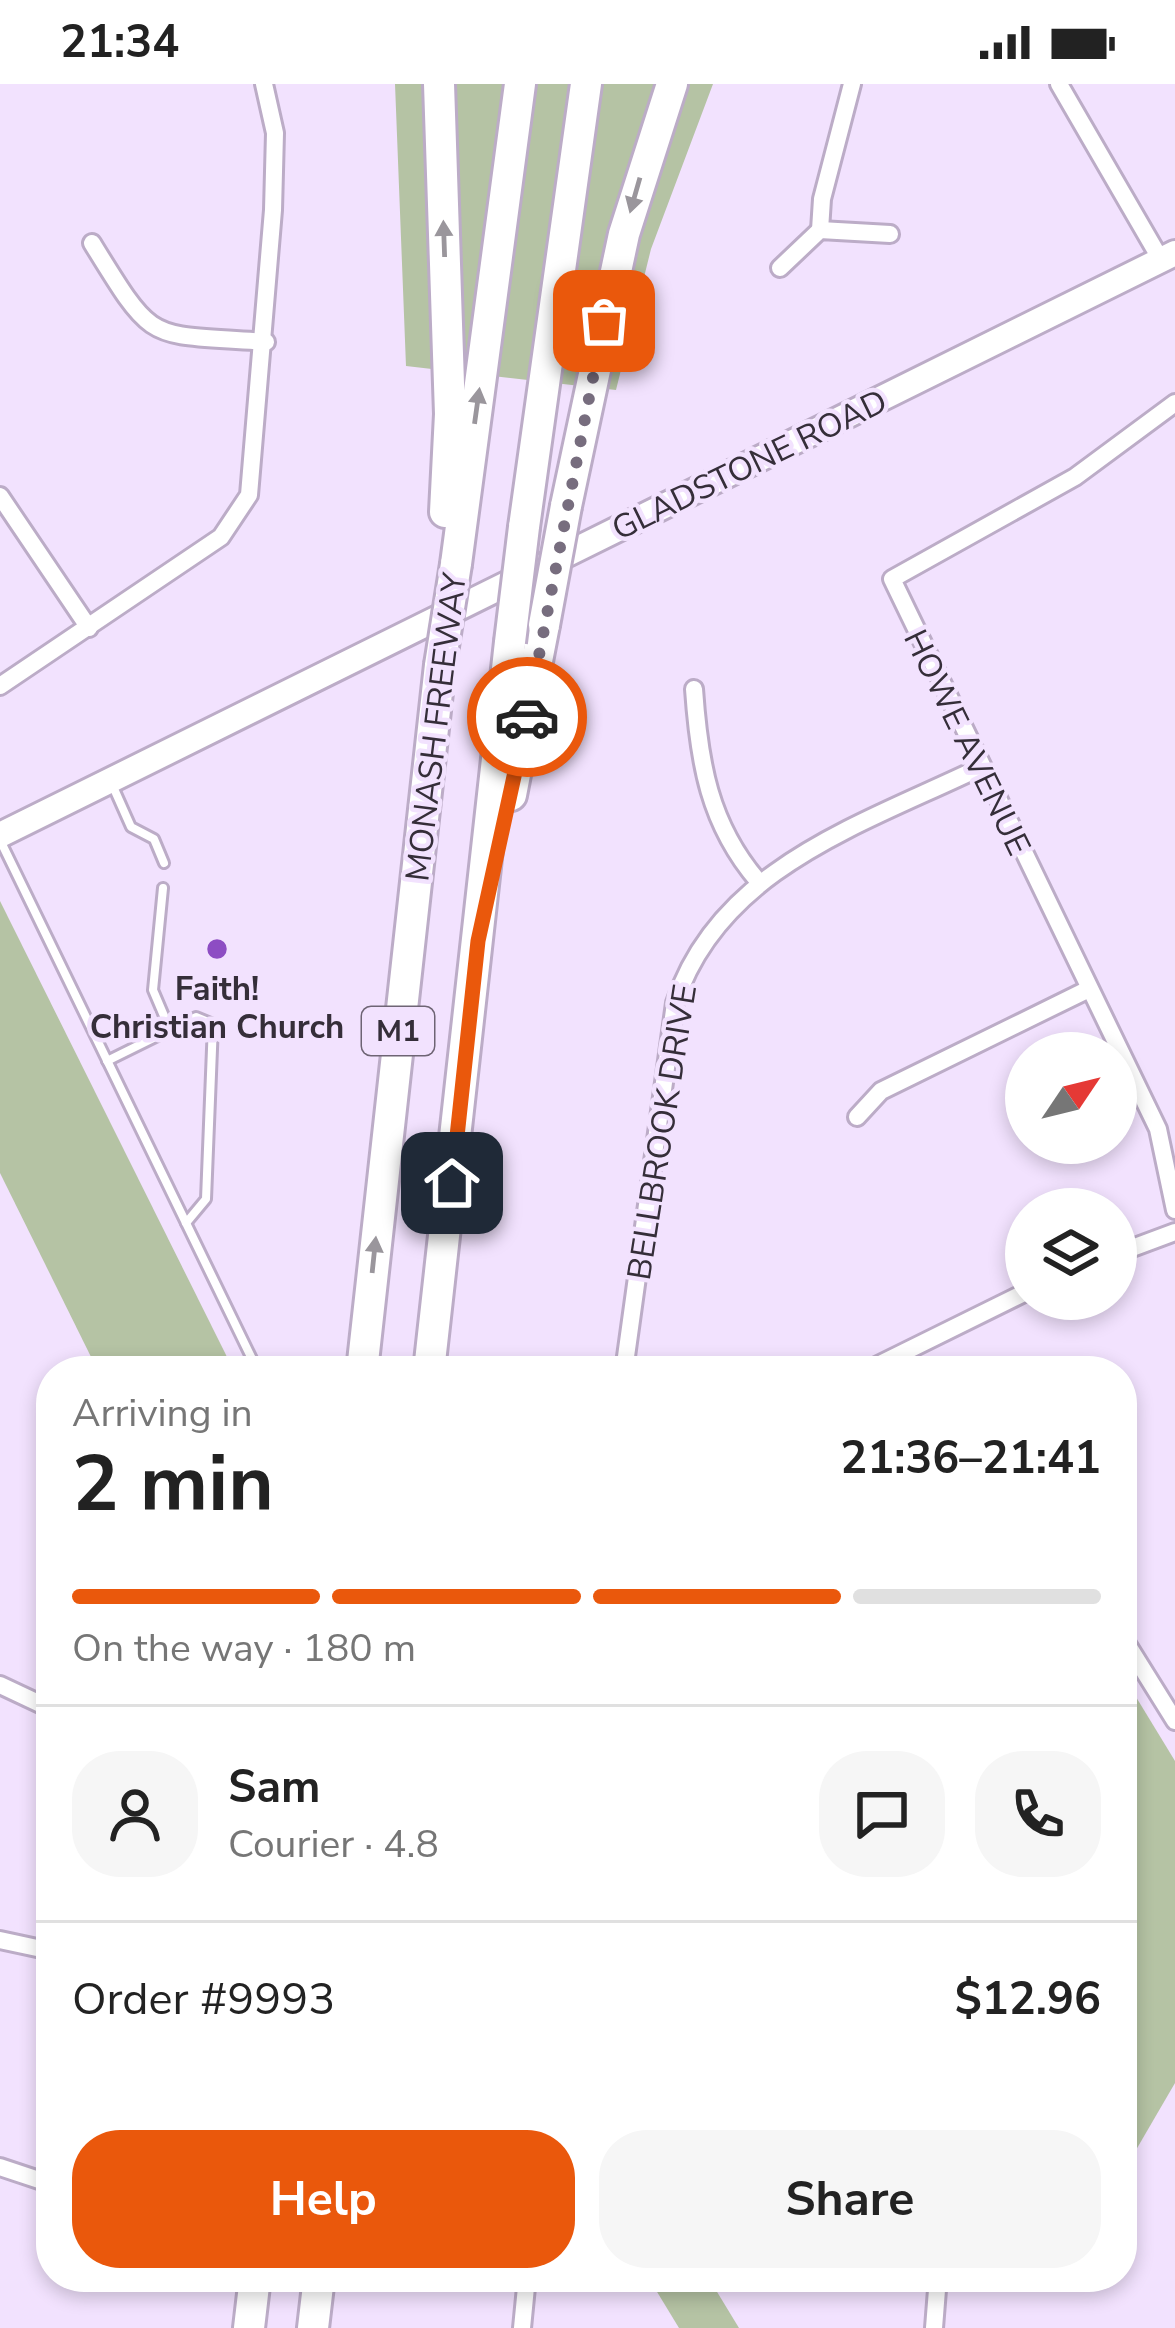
<!DOCTYPE html>
<meta charset="utf-8">
<style>
:root{--surface:#fff;--page:#f6f6f6;--text:#222;--muted:#767676;--line:#e0e0e0;--accent:#ea580c}
body{margin:0;font-family:"Nunito Sans",sans-serif;background:var(--page);color:var(--text);height:100vh;display:flex;flex-direction:column;font-size:45px;white-space:nowrap}
*{box-sizing:border-box;margin:0}
p{font-size:39px;color:var(--muted)}
.icon{flex:none;width:66px;height:66px;fill:none;stroke:currentColor;stroke-width:2;stroke-linecap:round;stroke-linejoin:round}
.map{position:relative;flex:1;overflow:hidden}
.details{position:absolute;left:36px;top:1272px;width:1101px;height:936px;display:flex;flex-direction:column;background:var(--surface);border-radius:48px;box-shadow:0 6px 18px #0003}
.details>*{flex:none}
.needle{width:78px;rotate:55deg}
.fabs{position:absolute;left:1005px;top:948px;display:grid;gap:24px}
.fabs a{display:grid;place-items:center;width:132px;height:132px;border-radius:50%;background:var(--surface);box-shadow:0 6px 18px #0003;font-size:60px}
.pin{position:absolute;display:grid;place-items:center;width:102px;height:102px;color:#fff;margin:-51px;border-radius:24px;box-shadow:0 6px 18px #0006}
.courier{position:absolute;display:grid;place-items:center;width:120px;height:120px;margin:-60px;border:9px solid #ea580c;border-radius:50%;background:#fff;color:#222;box-shadow:0 3px 15px #0007}
.headline em{font-style:normal;font-weight:700}
.headline div{display:flex;flex-direction:column-reverse}
.headline{display:flex;align-items:center;justify-content:space-between;height:204px;padding:0 36px}
h1{font-size:78px;font-weight:700;line-height:90px}
.bar{display:grid;grid-template-columns:repeat(4,1fr);gap:18px 12px;align-content:center;height:144px;padding:0 36px}
.bar i{height:15px;border-radius:9px;background:var(--line)}
.bar .selected{background:var(--accent)}
.bar p{grid-column:span 4}
.line{display:flex;align-items:center;gap:30px;padding:0 36px;border-top:3px solid var(--line)}
.line div{flex:1}
.round{display:grid;place-items:center;flex:none;width:126px;height:126px;border-radius:48px;background:var(--page)}
.button{display:flex;gap:24px;margin-top:auto;padding:24px 36px}
.button a{flex:1;height:138px;border-radius:48px;background:var(--accent);color:#fff;font-size:48px;font-weight:700;line-height:138px;text-align:center}
.button a+a{background:var(--page);color:var(--text)}
.status{display:flex;justify-content:space-between;align-items:center;height:84px;padding:0 60px;background:var(--surface);direction:ltr}
.status svg{height:33px;fill:currentColor}
.map>svg:first-child{display:block}
.green{fill:#b5c3a4}
.lines{fill:none;stroke-linecap:round;stroke-linejoin:round}
.lane-casing{stroke:#bcacc7;stroke-width:14}
.street-casing{stroke:#bcacc7;stroke-width:22}
.secondary-casing{stroke:#bcacc7;stroke-width:30}
.highway-casing{stroke:#bcacc7;stroke-width:36}
.lane{stroke:#fff;stroke-width:8}
.street{stroke:#fff;stroke-width:16}
.secondary{stroke:#fff;stroke-width:24}
.highway{stroke:#fff;stroke-width:30}
.highway-bridge-casing{stroke:#bcacc7;stroke-width:36;stroke-linecap:butt}
.highway-bridge{stroke:#fff;stroke-width:30}
.oneway{fill:#9a969c}
.done{stroke:#776d7e;stroke-width:12;stroke-dasharray:0 21.6}
.route{stroke:#ea580c;stroke-width:15}
.poi-dot{fill:#8d4dc3;stroke:#f2e2fe;stroke-width:4.5}
.labels{text-anchor:middle;stroke-width:9;stroke-linejoin:round;paint-order:stroke}
.shield{fill:#f2e2fe;stroke:#6e6474;stroke-width:3}
.shield-label{font-size:30px;font-weight:bold;fill:#352e39}
.street-label{font-size:33px;fill:#352e39;stroke:#f2e2fe}
.poi-label{font-size:33px;font-weight:bold;fill:#352e39;stroke:#f2e2fe}
</style>
<div class="status"><b>21:34</b><svg viewBox="0 0 49 12"><path d="M0 12V9h3v3zM5 12V6h3v6zM10 12V3h3v9zM15 12V0h3v12zM26 1h20v11H26zM47 4h2v5h-2z"/></svg></div>
<div class="map">
<svg width="1175" height="2244" viewBox="0 0 1175 2244">
<rect width="100%" height="100%" fill="#f2e2fe"/>
<g class="green">
<polygon points="395,0 713,0 651,165 616,306 406,282"/>
<polygon points="0,817 234,1287 98,1287 0,1089"/>
<polygon points="1122,1590 1175,1677 1175,1999 1122,2090"/>
<polygon points="648,2193 708,2193 739,2244 679,2244"/>
</g>
<g class="lines">
<defs>
<g id="lane">
<polyline points="111,698 131,743 154,755 164,779"/>
<polyline points="1,758 253,1277"/>
<polyline points="163,804 153,906 170,946"/>
<polyline points="107,977 196,933 213,940 206,1115 186,1139"/>
</g>
<g id="street">
<polyline points="1059,0 1161,176"/>
<polyline points="820,146 822,115 852,0"/>
<path d="M92 159C156 263 146 249 266 258"/>
<polyline points="780,184 820,146 890,150"/>
<polyline points="1175,319 1075,393 892,495 1158,1045 1175,1126"/>
<polyline points="0,412 89,544"/>
<polyline points="0,602 221,453 249,411 273,126 275,49 264,0"/>
<path d="M694 605C699 678 709 740 758 797"/>
<polyline points="857,1033 881,1007 1089,905"/>
<polyline points="1116,1170 1175,1148"/>
<path d="M624 1287 675 919C719 784 863 740 981 683"/>
<polyline points="866,1287 1026,1208"/>
<polyline points="1122,1552 1175,1637"/>
<polyline points="0,1601 51,1625"/>
<polyline points="0,1856 51,1867"/>
<polyline points="0,2083 51,2100"/>
<polyline points="522,2244 527,2193"/>
<polyline points="934,2244 938,2193"/>
</g>
<polyline id="secondary" points="0,751 1175,169"/>
<g id="highway">
<polyline points="439,0 450,330 445,428"/>
<polyline points="566,422 624,150 672,0"/>
<polyline points="524,443 586,0"/>
<polyline points="456,480 520,0"/>
<polyline points="511,711 544,541"/>
<polyline points="362,1287 440,581"/>
<polyline points="429,1287 510,558"/>
<polyline points="249,2244 255,2193"/>
<polyline points="313,2244 319,2193"/>
</g>
</defs>
<use href="#lane" class="lane-casing"/>
<use href="#street" class="street-casing"/>
<use href="#secondary" class="secondary-casing"/>
<use href="#highway" class="highway-casing"/>
<use href="#lane" class="lane"/>
<use href="#street" class="street"/>
<use href="#secondary" class="secondary"/>
<use href="#highway" class="highway"/>
<defs>
<g id="highway-bridge">
<polyline points="544,541 566,422"/>
<polyline points="510,558 524,443"/>
<polyline points="440,581 456,480"/>
</g>
</defs>
<use href="#highway-bridge" class="highway-bridge-casing"/>
<use href="#highway-bridge" class="highway-bridge"/>
</g>
<defs><path id="oneway-solid" d="M-6-.8H1V-3.2L6.5 0L1 3.2V.8H-6Z" transform="scale(3)"/></defs>
<g class="oneway">
<use href="#oneway-solid" transform="translate(635 111) rotate(106)"/>
<use href="#oneway-solid" transform="translate(444 155) rotate(-92)"/>
<use href="#oneway-solid" transform="translate(477 322) rotate(-82)"/>
<use href="#oneway-solid" transform="translate(374 1171) rotate(-84)"/>
</g>
<g class="lines">
<polyline class="done" points="527,633 604,237"/>
<polyline class="route" points="452,1099 478,857 527,633"/>
</g>
<circle class="poi-dot" cx="217" cy="865" r="12"/>
<g class="labels">
<rect class="shield" x="362" y="923" width="72" height="48" rx="9"/>
<g class="shield-label">
<text x="398" y="957">M1</text>
</g>
<g class="street-label">
<text transform="translate(749 380) rotate(-26)" y="12">GLADSTONE ROAD</text>
<text transform="translate(435 643) rotate(-83)" y="12">MONASH FREEWAY</text>
<text transform="translate(968 658) rotate(64)" y="12">HOWE AVENUE</text>
<text transform="translate(661 1048) rotate(-81)" y="12">BELLBROOK DRIVE</text>
</g>
<g class="poi-label">
<text x="217" y="916">Faith!<tspan x="217" dy="38">Christian Church</tspan></text>
</g>
</g>
</svg>
<div class="fabs">
<a><svg class="needle" viewBox="-14 -14 28 28"><path d="M0-13l5 13h-10z" fill="#e53935"/><path d="M0 13l5-13h-10z" fill="#767676"/></svg></a>
<a><svg class="icon" aria-label="layers" viewBox="0 0 24 24"><path d="M12 4l9 5-9 5-9-5zM3 14l9 5 9-5"/></svg></a>
</div>
<div class="pin" style="left:604px;top:237px;background:#ea580c"><svg class="icon" aria-label="bag" viewBox="0 0 24 24"><path d="M5 8h14l-1 12H6zM9 8a3 3 0 0 1 6 0"/></svg></div>
<div class="pin" style="left:452px;top:1099px;background:#1f2937"><svg class="icon" aria-label="home" viewBox="0 0 24 24"><path d="M3 11l9-7 9 7M6 9v11h12V9"/></svg></div>
<div class="courier" style="left:527px;top:633px"><svg class="icon" aria-label="car" viewBox="0 0 24 24"><path d="M5 17H2v-5l4-1 3-4h7l3 4 3 1v5h-3M9 17h6M6 11h13"/><circle cx="7" cy="17" r="2"/><circle cx="17" cy="17" r="2"/></svg></div>
<section class="details">
<div class="headline"><div><h1>2 min</h1><p>Arriving in</p></div><em>21:36–21:41</em></div>
<div class="bar"><i class="selected"></i><i class="selected"></i><i class="selected"></i><i></i><p>On the way · 180 m</p></div>
<div class="line" style="height:216px"><a class="round"><svg class="icon" aria-label="person" viewBox="0 0 24 24"><circle cx="12" cy="8" r="4"/><path d="M4 21q1-7 8-7t8 7"/></svg></a><div><b>Sam</b><p>Courier · 4.8</p></div><a class="round"><svg class="icon" aria-label="chat" viewBox="0 0 24 24"><path d="M4 5h16v11H9l-5 4z"/></svg></a><a class="round"><svg class="icon" aria-label="phone" viewBox="0 0 24 24"><path d="M5 4h4l2 5-3 2q2 4 5 5l2-3 5 2v4C11 20 4 13 5 4z"/></svg></a></div>
<div class="line" style="height:156px"><div>Order #9993</div><b>$12.96</b></div>
<div class="button"><a>Help</a><a>Share</a></div>
</section>
</div>
